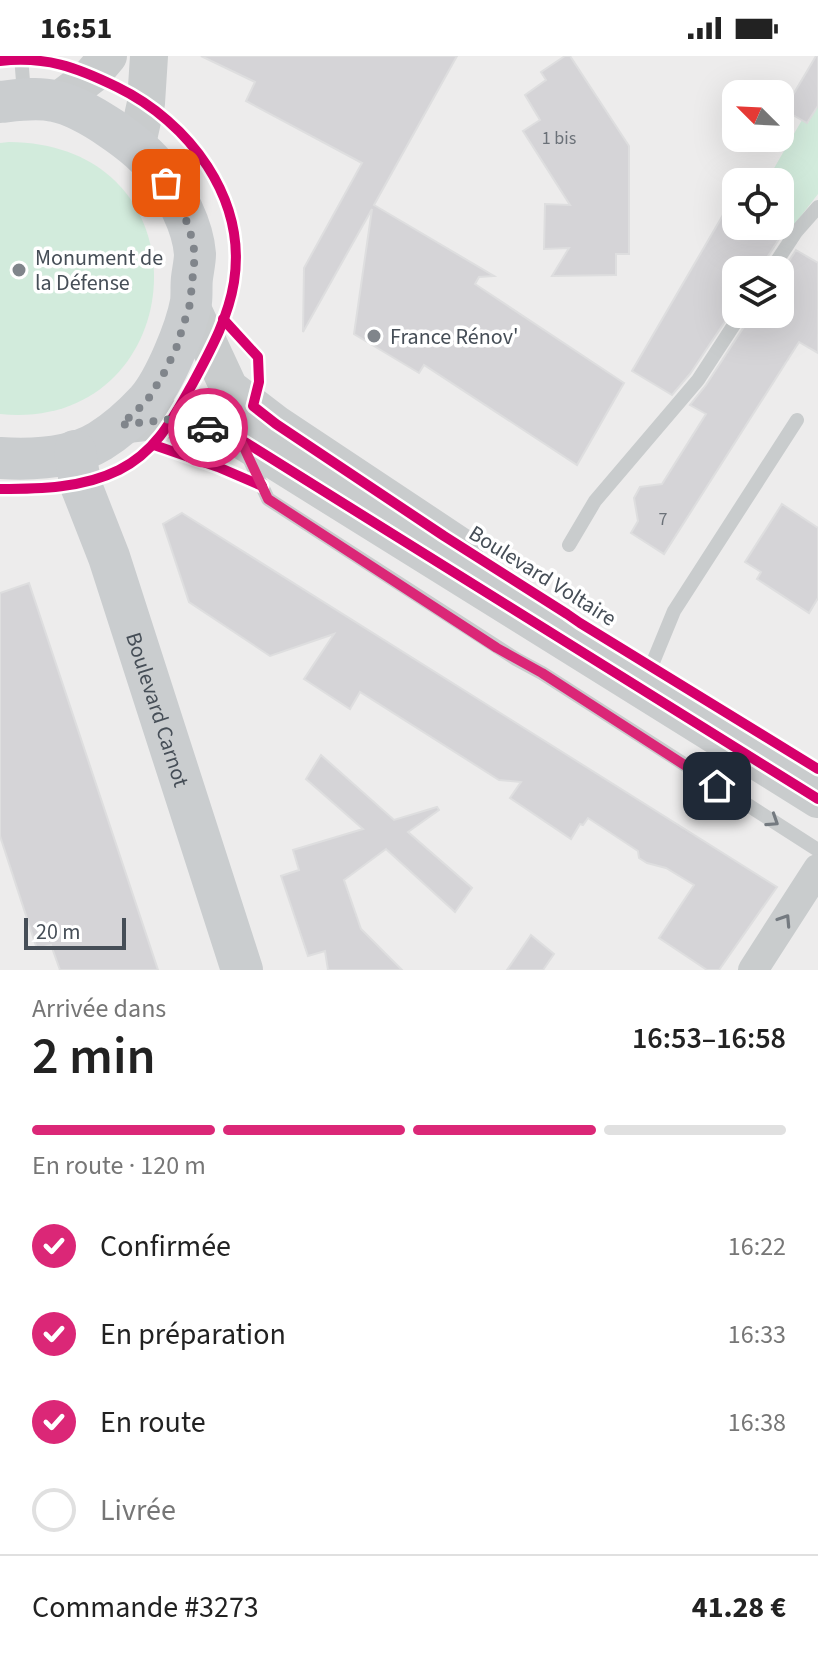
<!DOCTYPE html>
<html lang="fr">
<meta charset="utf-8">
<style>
:root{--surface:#fff;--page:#f2f2f2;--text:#222;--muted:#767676;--line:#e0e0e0;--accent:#db2777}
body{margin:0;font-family:"Source Sans 3",sans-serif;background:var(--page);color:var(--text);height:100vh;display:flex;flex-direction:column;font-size:30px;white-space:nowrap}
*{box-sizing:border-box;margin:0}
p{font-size:26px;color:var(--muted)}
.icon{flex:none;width:44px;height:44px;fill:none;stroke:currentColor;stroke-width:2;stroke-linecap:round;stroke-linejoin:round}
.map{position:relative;height:914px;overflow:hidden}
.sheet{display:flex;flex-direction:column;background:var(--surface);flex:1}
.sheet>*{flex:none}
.needle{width:52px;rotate:294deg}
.buttons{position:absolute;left:722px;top:24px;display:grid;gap:16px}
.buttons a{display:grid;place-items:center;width:72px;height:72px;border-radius:16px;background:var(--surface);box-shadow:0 8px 32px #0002;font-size:40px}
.scale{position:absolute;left:24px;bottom:20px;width:102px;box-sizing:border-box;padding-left:8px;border:4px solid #464e57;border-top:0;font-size:22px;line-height:28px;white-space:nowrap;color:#464e57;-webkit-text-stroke:6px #fff;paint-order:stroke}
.pin{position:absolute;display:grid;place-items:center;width:68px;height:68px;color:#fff;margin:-34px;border-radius:16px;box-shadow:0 4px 12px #0006}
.courier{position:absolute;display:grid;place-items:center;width:80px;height:80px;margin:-40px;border:6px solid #db2777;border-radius:50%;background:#fff;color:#222;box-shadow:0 2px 10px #0007}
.overview em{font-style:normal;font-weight:600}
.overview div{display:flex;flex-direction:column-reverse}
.overview{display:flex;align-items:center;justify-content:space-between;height:136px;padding:0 32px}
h1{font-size:52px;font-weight:600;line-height:60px}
.bar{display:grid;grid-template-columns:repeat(4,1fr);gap:12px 8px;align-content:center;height:96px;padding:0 32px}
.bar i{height:10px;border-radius:6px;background:var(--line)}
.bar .current{background:var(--accent)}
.bar p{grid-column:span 4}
.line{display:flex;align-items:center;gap:20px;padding:0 32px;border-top:2px solid var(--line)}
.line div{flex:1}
ol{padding:0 32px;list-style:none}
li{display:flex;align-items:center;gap:24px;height:88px}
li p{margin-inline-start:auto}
li .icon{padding:8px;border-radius:50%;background:var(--accent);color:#fff;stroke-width:4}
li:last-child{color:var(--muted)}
li i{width:44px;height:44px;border:4px solid var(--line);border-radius:50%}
.status{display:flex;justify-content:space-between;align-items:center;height:56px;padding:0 40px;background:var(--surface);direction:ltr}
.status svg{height:22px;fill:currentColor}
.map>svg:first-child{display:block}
.green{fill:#d2ebdc}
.building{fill:#d5d4d7;stroke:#dededf;stroke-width:2}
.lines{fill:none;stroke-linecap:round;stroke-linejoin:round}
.service{stroke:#c9cccd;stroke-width:14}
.minor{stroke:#c9cccd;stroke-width:30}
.tertiary{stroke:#c9cccd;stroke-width:38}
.secondary{stroke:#cacdcf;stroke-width:42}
.cycleway-casing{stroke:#fff;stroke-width:15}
.cycleway{stroke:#d6006c;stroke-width:10}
.oneway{stroke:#747a80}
.done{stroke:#80858b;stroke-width:8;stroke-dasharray:0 14.4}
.route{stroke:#db2777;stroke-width:10}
.poi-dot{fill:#80858b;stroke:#fff;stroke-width:3}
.labels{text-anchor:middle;stroke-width:7;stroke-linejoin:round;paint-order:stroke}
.number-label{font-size:18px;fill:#6b7178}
.poi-label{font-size:22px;fill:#464e57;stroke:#fff;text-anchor:start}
.street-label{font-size:22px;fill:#464e57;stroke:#fff}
</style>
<div class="status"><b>16:51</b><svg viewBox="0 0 49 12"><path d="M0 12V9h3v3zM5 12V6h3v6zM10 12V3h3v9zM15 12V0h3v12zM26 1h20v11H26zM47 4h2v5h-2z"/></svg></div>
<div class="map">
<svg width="818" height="914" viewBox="0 0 818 914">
<rect width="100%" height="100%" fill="#edecec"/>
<g class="green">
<polygon points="818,50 818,138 787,178 777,183 758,170 780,170 780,126 766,126 802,64 808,67"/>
<path d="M9 86C216 88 191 377 0 358V87Z"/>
</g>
<g class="building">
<polygon points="201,0 457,0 374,149 494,220 479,221 475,228 624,327 577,409 424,309 419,317 354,278 372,153 303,276 304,212 362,107 246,45 255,26"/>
<polygon points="565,0 570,0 629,90 629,198 616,198 616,219 552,220 569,192 544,193 545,148 570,149 523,75 540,64 525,39 546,24 541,16"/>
<polygon points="816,0 818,0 818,50 807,67 784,54"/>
<polygon points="727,152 736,157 736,170 758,170 779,183 763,208 761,214 736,214 736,249 690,318 672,339 632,315"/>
<polygon points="796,194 818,207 818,297 799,286 664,498 631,477 638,465 634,442 640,431 662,428 706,358 690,349 706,329 749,263 751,258 780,258 780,219"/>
<polygon points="782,448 818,472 818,542 809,557 757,523 761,516 745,506"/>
<polygon points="182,457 777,831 719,914 707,914 659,882 694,829 666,812 647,807 639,802 638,795 588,762 583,769 580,768 571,783 510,742 521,726 499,724 360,636 350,653 304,623 334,578 270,600 189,546 163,468"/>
<polygon points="29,527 158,914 60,914 51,889 37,893 0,780 0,537"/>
<polygon points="321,699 394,764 437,751 439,754 408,776 472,832 455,856 386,793 344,824 361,873 402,914 328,914 325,895 308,900 281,820 299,814 293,794 363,773 306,723"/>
<polygon points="531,879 554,898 543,914 507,914"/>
</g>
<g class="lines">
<g class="service">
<polyline points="21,0 24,38"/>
<polyline points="771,214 796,176 818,151"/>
<polyline points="247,398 268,443 516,603 542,617 818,794"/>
<polyline points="569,489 595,445 698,324 741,258"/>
<polyline points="651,611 674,555 797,364"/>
</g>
<polyline class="minor" points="753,914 818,813"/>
<g class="tertiary">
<polyline points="58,45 92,19 108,0"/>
<polyline points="136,92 146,47 149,0"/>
<polyline points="190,248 229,332 276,368 464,493"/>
<polyline points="121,369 172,363 203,371 240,383 818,743"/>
</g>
<g class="secondary">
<path d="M0 46C18 44 37 41 54 45 85 51 140 89 159 115 175 137 193 169 195 198 195 205 193 214 192 222 191 230 192 238 191 246 186 273 165 324 147 345 134 359 116 375 100 385 72 402 32 404 0 402"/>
<path id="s1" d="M75 395 80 427 109 501 242 914"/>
</g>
<defs>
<g id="cycleway">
<path d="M0 5C46 0 76 11 117 31 189 66 247 142 234 226 228 263 210 295 193 327 173 362 157 395 119 414 83 432 40 433 0 433"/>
<polyline points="223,263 258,301 259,326 253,350 276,368 444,480 567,558 580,567 818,713"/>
<polyline points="240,383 818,743"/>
<polyline points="154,389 218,411 262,430"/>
</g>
</defs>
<use href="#cycleway" class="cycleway-casing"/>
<use href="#cycleway" class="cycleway"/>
</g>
<defs><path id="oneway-chevron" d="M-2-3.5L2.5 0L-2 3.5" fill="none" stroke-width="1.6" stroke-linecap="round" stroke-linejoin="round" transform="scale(2)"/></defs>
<g class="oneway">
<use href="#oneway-chevron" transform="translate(773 765) rotate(33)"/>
<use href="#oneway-chevron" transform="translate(785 864) rotate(-57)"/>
</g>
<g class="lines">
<polyline class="done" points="166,127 189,170 195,198 190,248 176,293 163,319 147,345 121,369 172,363 208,372"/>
<polyline class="route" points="208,372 240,383 268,443 497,592 542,617 717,730"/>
</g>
<g class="poi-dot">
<circle cx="19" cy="214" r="8"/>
<circle cx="374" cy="280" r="8"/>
</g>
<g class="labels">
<g class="number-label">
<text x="559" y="88">1 bis</text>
<text x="663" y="469">7</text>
</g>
<g class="poi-label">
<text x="35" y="209">Monument de<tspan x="35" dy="25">la Défense</tspan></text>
<text x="390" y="288">France Rénov'</text>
</g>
<g class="street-label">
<text transform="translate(543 519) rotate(32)" y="8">Boulevard Voltaire</text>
<text dy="8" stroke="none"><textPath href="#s1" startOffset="272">Boulevard Carnot</textPath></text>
</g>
</g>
</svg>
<div class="buttons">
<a><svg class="needle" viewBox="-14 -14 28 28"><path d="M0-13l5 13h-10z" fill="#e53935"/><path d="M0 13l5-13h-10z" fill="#767676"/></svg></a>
<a><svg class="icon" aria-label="locate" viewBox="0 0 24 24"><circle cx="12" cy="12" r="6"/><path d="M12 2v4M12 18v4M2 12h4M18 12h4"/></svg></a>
<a><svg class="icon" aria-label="layers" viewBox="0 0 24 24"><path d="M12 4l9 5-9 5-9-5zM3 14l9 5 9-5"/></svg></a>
</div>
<div class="scale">20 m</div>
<div class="pin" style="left:166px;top:127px;background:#ea580c"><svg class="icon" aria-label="bag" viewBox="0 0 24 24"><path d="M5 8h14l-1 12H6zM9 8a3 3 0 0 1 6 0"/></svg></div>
<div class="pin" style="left:717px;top:730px;background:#1f2937"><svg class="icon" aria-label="home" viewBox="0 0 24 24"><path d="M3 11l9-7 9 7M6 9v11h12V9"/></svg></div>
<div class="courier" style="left:208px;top:372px"><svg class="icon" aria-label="car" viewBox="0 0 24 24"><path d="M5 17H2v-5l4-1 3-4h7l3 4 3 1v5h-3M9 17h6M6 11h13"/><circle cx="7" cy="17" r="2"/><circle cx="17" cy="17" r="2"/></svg></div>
</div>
<section class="sheet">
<div class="overview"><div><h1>2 min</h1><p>Arrivée dans</p></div><em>16:53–16:58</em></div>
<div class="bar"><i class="current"></i><i class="current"></i><i class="current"></i><i></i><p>En route · 120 m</p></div>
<ol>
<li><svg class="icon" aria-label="check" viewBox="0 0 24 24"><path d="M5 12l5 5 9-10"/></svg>Confirmée<p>16:22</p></li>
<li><svg class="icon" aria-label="check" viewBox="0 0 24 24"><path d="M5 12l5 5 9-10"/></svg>En préparation<p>16:33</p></li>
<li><svg class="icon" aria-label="check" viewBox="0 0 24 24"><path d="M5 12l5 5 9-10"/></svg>En route<p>16:38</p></li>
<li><i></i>Livrée</li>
</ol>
<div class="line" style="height:104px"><div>Commande #3273</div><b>41.28 €</b></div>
</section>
